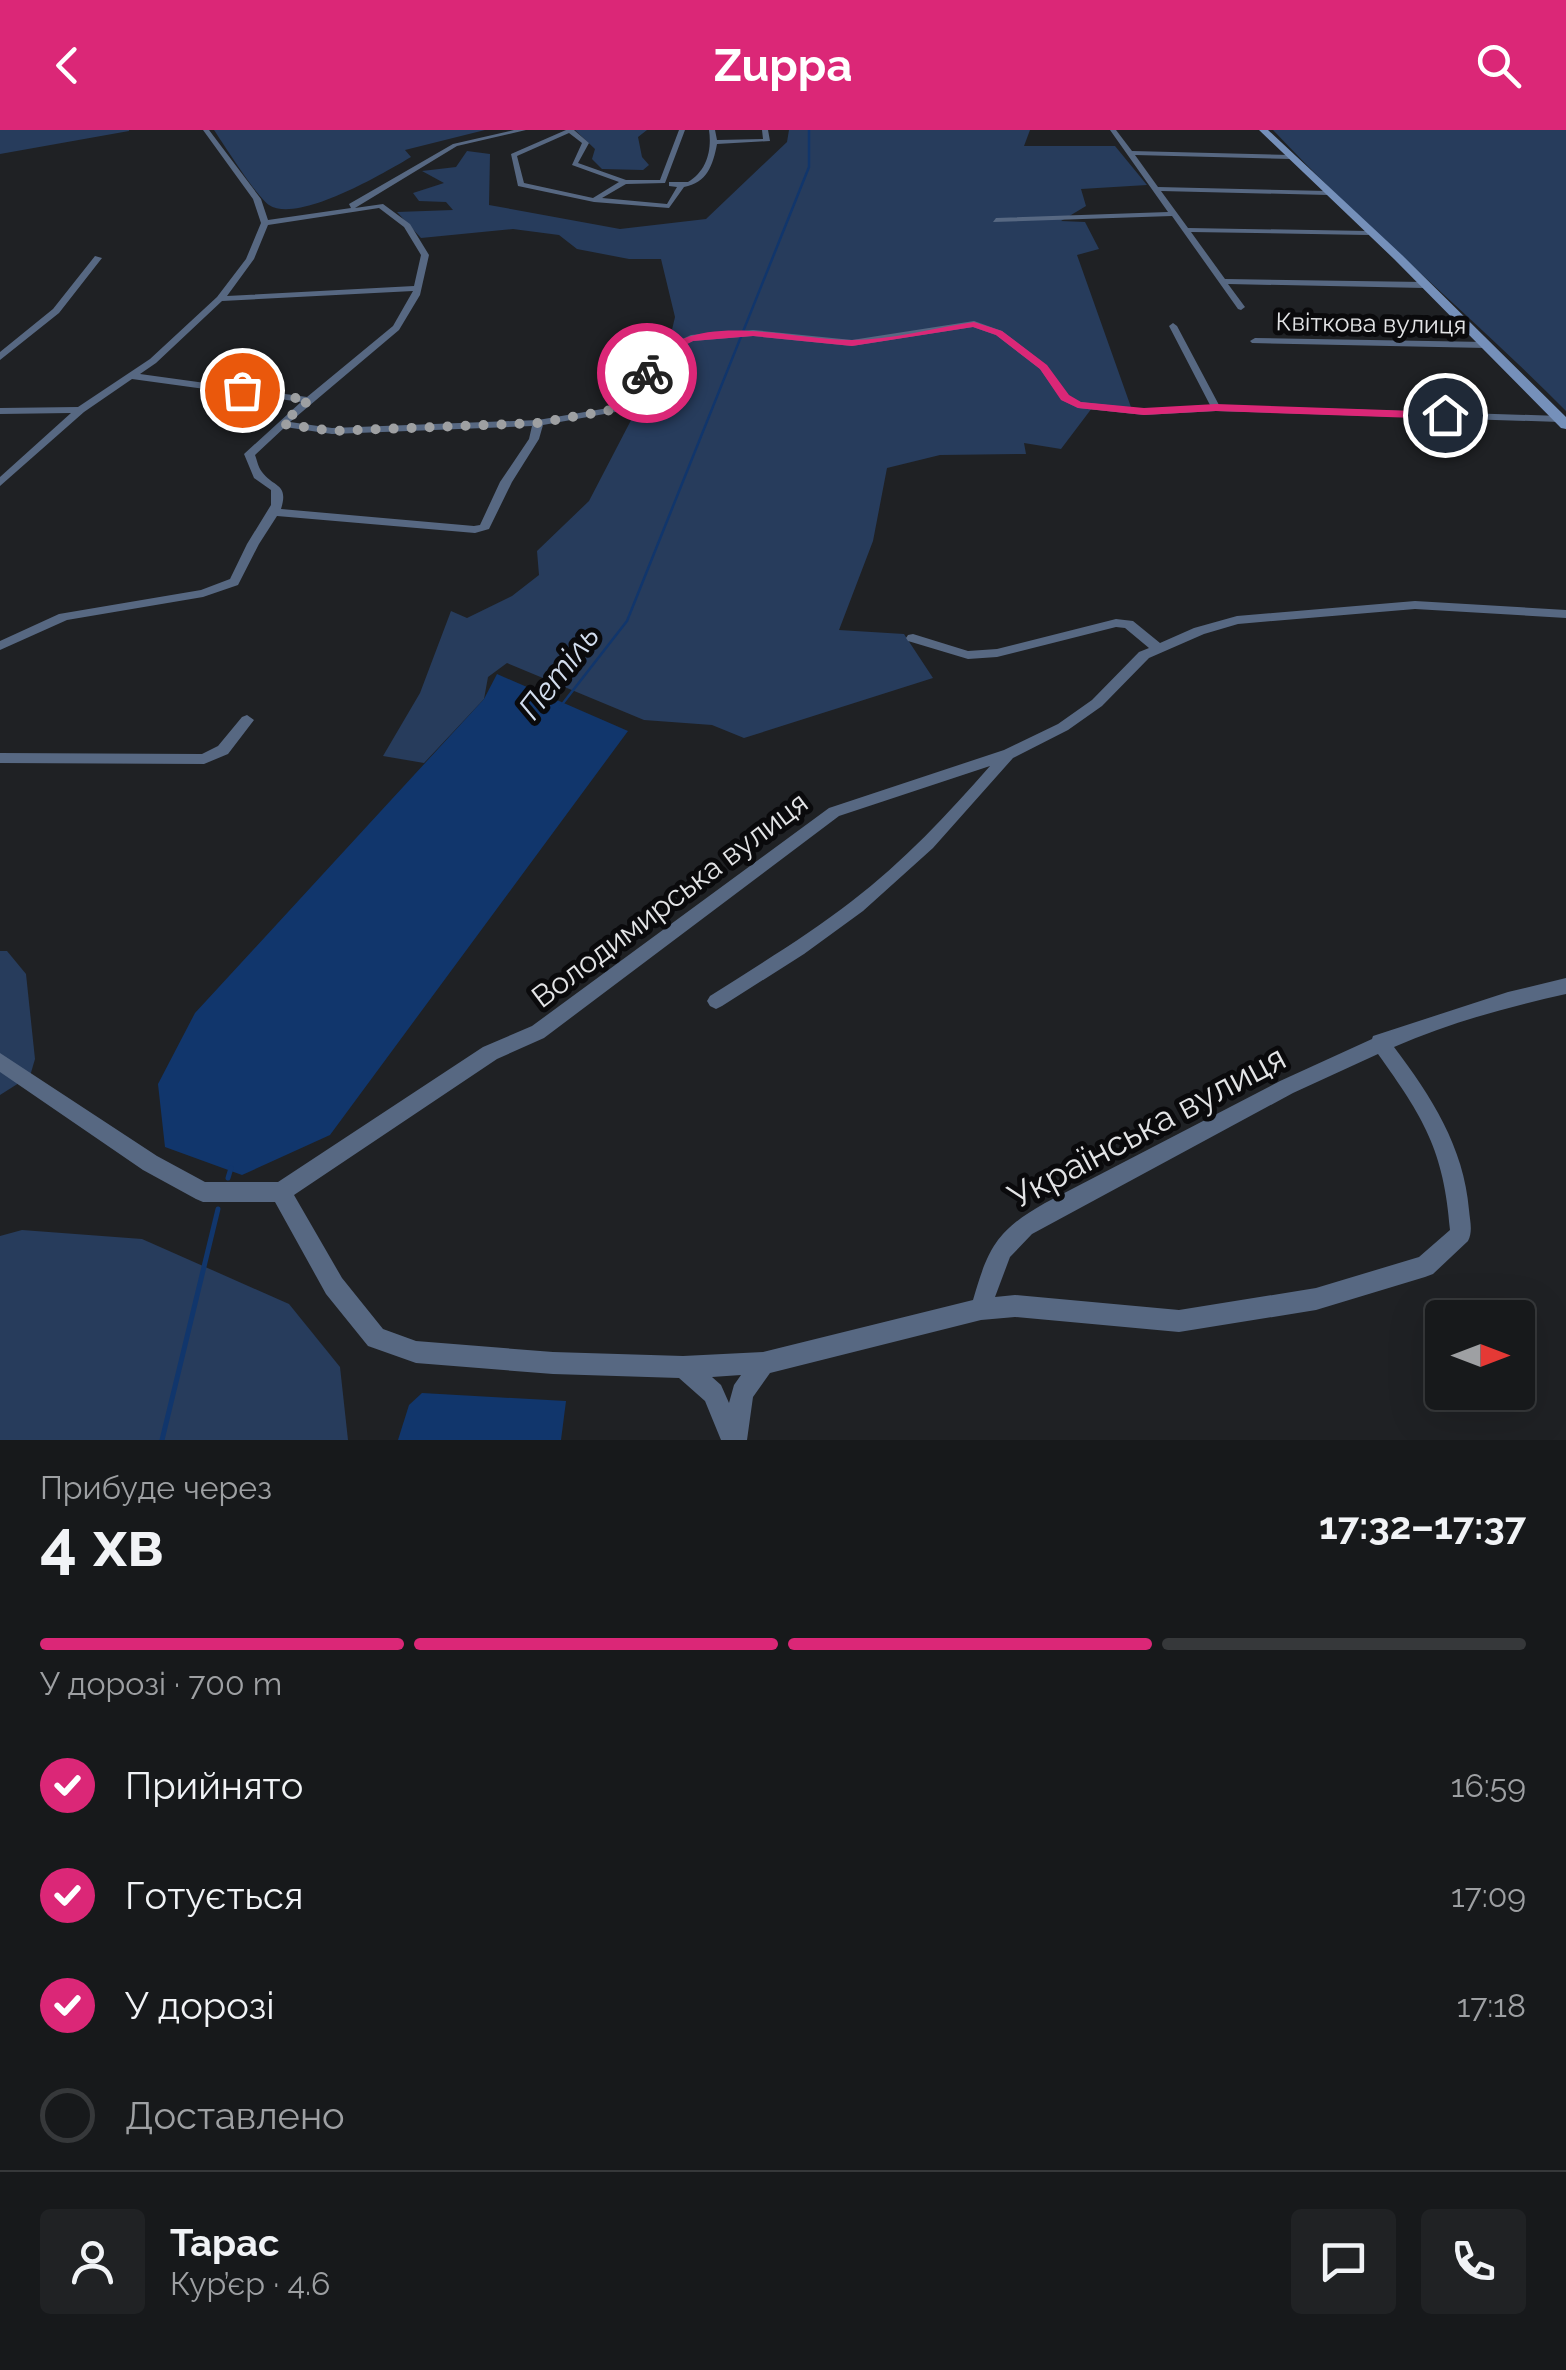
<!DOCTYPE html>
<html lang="uk">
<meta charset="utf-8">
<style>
:root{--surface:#17191b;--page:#202224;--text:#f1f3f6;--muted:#9ea0a3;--line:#36383a;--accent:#db2777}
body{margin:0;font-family:Raleway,sans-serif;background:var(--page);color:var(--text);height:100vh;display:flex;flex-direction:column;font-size:38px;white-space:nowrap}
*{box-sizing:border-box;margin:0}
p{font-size:32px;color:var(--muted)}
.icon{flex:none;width:55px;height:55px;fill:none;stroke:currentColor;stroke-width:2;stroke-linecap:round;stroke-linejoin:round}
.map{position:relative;height:1310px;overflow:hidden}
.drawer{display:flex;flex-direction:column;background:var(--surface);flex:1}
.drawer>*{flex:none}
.needle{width:65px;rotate:90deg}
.fabs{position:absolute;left:1425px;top:1170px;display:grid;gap:20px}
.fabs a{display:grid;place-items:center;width:110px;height:110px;border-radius:10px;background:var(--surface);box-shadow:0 10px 40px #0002,0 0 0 2px var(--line);font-size:50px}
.pin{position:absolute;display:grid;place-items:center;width:85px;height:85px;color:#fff;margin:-42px;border:5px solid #fff;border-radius:50%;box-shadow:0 2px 10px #0007}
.courier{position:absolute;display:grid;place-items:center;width:100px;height:100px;margin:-50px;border:8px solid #db2777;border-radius:50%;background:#fff;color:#222;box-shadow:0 2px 12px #0007}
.overview em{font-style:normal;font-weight:700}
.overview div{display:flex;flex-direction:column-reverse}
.overview{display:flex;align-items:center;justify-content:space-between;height:170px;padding:0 40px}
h1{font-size:65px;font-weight:700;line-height:75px}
.bar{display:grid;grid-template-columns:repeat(4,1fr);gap:15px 10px;align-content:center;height:120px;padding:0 40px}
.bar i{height:12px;border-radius:8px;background:var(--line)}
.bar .selected{background:var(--accent)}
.bar p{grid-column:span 4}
.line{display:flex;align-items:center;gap:25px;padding:0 40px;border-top:2px solid var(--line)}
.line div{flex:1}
.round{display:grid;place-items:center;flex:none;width:105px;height:105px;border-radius:10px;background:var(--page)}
ol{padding:0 40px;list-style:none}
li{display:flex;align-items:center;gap:30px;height:110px}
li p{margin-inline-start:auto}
li .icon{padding:10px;border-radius:50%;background:var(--accent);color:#fff;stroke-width:4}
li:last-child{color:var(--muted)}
li i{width:55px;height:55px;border:5px solid var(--line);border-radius:50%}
header{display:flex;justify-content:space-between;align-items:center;height:130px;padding:0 40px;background:var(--accent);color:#fff;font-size:45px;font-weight:700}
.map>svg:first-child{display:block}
.green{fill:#273c5c}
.water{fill:#11366c}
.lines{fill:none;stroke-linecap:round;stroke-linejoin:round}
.stream-far1{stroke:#11366c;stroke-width:2.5}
.stream{stroke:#11366c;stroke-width:5}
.street{fill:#576882;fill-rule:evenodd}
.secondary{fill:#7590ba;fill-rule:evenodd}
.route{fill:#db2777}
.done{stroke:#9ea0a2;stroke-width:10;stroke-dasharray:0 18}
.labels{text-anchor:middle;stroke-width:10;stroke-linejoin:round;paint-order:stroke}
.far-street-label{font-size:25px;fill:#e3e4e6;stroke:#0a0a0c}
.street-label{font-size:30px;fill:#e3e4e6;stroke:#0a0a0c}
.water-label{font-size:32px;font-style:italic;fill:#d2ddee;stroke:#0a0a0c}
.near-street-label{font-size:35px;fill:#e3e4e6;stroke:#0a0a0c}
</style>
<header><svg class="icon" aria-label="back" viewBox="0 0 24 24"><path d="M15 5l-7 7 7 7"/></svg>Zuppa<svg class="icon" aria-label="search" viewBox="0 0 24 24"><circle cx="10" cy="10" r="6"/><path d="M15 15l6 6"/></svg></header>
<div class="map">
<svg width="1566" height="1310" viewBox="0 0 1566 1310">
<rect width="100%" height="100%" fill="#1f2124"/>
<g class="green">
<polygon points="0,0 129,0 129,1 0,24"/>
<path d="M214 0H485L405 20 411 27C384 43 298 94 269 75 257 67 224 15 214 0Z"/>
<polygon points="575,0 647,0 638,7 642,27 649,35 643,40 602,39 592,29 595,19"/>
<polygon points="789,0 1030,0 1024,16 1115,16 1147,55 1081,59 1086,76 1061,91 1085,92 1099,119 1077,125 1132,280 1092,278 1061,319 1024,313 1026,324 940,325 887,338 873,411 839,500 904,504 933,548 744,608 712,595 644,590 507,533 488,547 484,569 424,633 383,626 420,563 451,481 467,488 512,466 539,445 537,421 589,371 667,221 675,187 661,129 629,129 577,119 559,105 513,99 421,108 397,82 453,80 446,72 419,71 413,63 444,53 422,41 456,37 467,21 490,24 489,75 620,99 706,89 787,12"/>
<path d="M1273 0H1566V281C1471 185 1366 99 1273 0Z"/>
<polygon points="0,821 7,821 26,844 35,929 30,946 0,965"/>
<polygon points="22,1100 142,1109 289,1174 340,1237 348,1310 0,1310 0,1106"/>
</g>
<g class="water">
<polygon points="497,544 628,601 330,1005 242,1045 165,1017 158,954 195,883 484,569"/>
<polygon points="422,1263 566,1271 561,1310 398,1310 409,1275"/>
</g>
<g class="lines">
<polyline class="stream-far1" points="560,577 627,491 809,37 809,0"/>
<g class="stream">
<polyline points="228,1048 231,1038"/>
<polyline points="162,1310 218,1079"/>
</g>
<g class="street">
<path d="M203 0H209L261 69 268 90 351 78 349 74 453 14 514 0H526L457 16 355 78 383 74 410 94 429 125 420 165 399 200 290 292 332 298 538 290 614 277 640 247 657 221 691 205 753 200 852 210 974 191 1002 201 1046 235 1068 266 1080 272 1144 279 1210 275 1169 196 1173 193 1177 196 1219 275 1560 286 1565 289 1560 292 1216 281 1144 285 1078 278 1062 270 1040 239 996 205 973 197 852 216 753 206 693 211 664 225 647 251 621 281 543 295 539 309 512 352 489 399 475 403 277 386 259 414 238 455 203 467 67 490 0 520V511L59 484 201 460 230 449 247 414 271 375V360L254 348 244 324 301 272 132 249 84 282 0 356V347L71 283 0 284V278L78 277 150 229 217 167 246 129 261 93 253 69ZM379 78 404 97 421 125 414 156 227 166 254 129 268 95ZM413 161 393 196 307 267 140 244 156 233 222 171ZM532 296 529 309 500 352 480 395 474 396 281 379C289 353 274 358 262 342 258 337 257 330 255 325L285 297 332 304Z"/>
<path d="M566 0H574L589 13 578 33 626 50H660L679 0H685L665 53 626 54 602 68 667 74 677 57 669 56V52H688C707 41 712 20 709 0H715L717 10 763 9 762 0H768L770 11 717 14C713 35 707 53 684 57L669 78 594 72 518 56 511 24ZM569 3 582 13 572 35 619 52 593 68 524 53 517 26Z"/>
<polygon points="1110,0 1116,0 1132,21 1291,25 1294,27 1291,29 1135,25 1158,57 1328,61 1332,63 1328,65 1161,61 1188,98 1368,101 1372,103 1368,105 1191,102 1225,149 1424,152 1428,155 1424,158 1228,154 1245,177 1241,180 1238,179 1172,86 993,92 996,88 1168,82"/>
<polygon points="95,126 102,128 59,183 0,230 0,222 53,179"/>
<polygon points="1255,208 1486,212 1491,215 1486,218 1252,213 1250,211"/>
<path d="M1415 471 1566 480V488L1415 479 1238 494 1204 504 1149 528 1102 576 1068 600 1013 628 933 718 863 781 804 824 722 876 716 879 710 876 707 871 710 866C758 835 807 806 852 771 903 732 948 684 990 636L839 686 544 908 497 929 294 1065 342 1148 383 1199 416 1211 553 1222 683 1226 763 1222 973 1170C988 1118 997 1100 1045 1073L1280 951 1372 909 1373 906 1508 862 1566 848V864C1507 877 1449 893 1394 917 1431 966 1464 1017 1469 1080 1470 1091 1473 1101 1468 1111L1433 1144 1425 1147 1316 1180 1179 1202 1015 1187 981 1190 770 1243 753 1267 747 1310H721L705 1271 679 1248 553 1244 416 1233 368 1216 326 1164 275 1072H203L196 1069 143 1040 0 942V923L157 1026 205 1052H278L483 917 532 896 829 678 1004 620 1058 594 1092 570 1139 522 1149 518 1125 498 1116 497 997 527 968 529 908 511 906 508 908 505 913 504 968 521 997 519 1116 489 1133 491 1160 513 1194 498 1237 486ZM1378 924C1423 987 1444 1020 1450 1100L1419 1127 1316 1158 1179 1180 1015 1165 995 1167 1010 1127 1032 1104 1293 963ZM741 1245 734 1255 729 1273 721 1255 712 1247Z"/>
<polygon points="247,585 254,590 228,624 204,634 0,633 0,623 202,624 218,616 242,587"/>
</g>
<polygon class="secondary" points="1259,0 1268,0 1402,125 1566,287 1566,299 1561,298 1394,129"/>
</g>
<path class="route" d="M974 192 1002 201 1047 235 1069 265 1081 272 1144 278 1216 274 1445 282 1451 285 1445 289 1216 281 1144 285 1078 278 1061 270 1040 239 996 205 973 197 852 216 753 206 693 211 664 226 651 246 642 243C686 174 783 210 851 210 891 210 934 198 974 192Z"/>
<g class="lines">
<polyline class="done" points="242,260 309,270 282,294 332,301 538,293 617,279 647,243"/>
</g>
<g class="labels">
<g class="far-street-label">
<text transform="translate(1371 193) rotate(1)" y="9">Квіткова вулиця</text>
</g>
<g class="street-label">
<text transform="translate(670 770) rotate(-37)" y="10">Володимирська вулиця</text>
</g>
<g class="water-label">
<text transform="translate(559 542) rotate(-52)" y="11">Петіль</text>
</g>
<g class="near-street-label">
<text transform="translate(1147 997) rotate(-28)" y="12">Українська вулиця</text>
</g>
</g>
</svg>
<div class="fabs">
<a><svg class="needle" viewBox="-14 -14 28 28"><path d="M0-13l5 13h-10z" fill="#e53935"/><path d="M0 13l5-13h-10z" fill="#9ea0a3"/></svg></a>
</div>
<div class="pin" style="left:242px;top:260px;background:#ea580c"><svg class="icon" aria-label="bag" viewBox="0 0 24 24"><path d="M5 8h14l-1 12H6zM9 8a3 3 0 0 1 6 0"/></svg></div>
<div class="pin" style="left:1445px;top:285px;background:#1f2937"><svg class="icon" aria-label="home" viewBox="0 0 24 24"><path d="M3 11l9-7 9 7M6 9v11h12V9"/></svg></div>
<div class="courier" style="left:647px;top:243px"><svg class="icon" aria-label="bike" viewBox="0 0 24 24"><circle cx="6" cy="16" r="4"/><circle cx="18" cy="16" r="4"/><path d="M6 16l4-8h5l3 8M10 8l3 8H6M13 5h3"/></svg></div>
</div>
<section class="drawer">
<div class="overview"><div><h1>4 хв</h1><p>Прибуде через</p></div><em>17:32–17:37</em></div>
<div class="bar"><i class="selected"></i><i class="selected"></i><i class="selected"></i><i></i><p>У дорозі · 700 m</p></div>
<ol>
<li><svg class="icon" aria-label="check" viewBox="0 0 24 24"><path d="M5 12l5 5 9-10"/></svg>Прийнято<p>16:59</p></li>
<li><svg class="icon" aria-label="check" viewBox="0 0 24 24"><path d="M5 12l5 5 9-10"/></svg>Готується<p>17:09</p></li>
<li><svg class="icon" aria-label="check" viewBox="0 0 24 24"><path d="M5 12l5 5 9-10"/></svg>У дорозі<p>17:18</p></li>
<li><i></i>Доставлено</li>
</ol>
<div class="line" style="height:180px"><a class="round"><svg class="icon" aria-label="person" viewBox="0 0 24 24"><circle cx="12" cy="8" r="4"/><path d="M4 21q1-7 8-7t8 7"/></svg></a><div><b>Тарас</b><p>Кур’єр · 4.6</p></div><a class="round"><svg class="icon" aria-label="chat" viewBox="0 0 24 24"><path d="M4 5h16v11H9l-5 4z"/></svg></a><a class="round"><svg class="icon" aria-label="phone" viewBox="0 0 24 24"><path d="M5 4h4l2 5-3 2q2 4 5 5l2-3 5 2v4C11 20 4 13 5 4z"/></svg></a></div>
</section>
